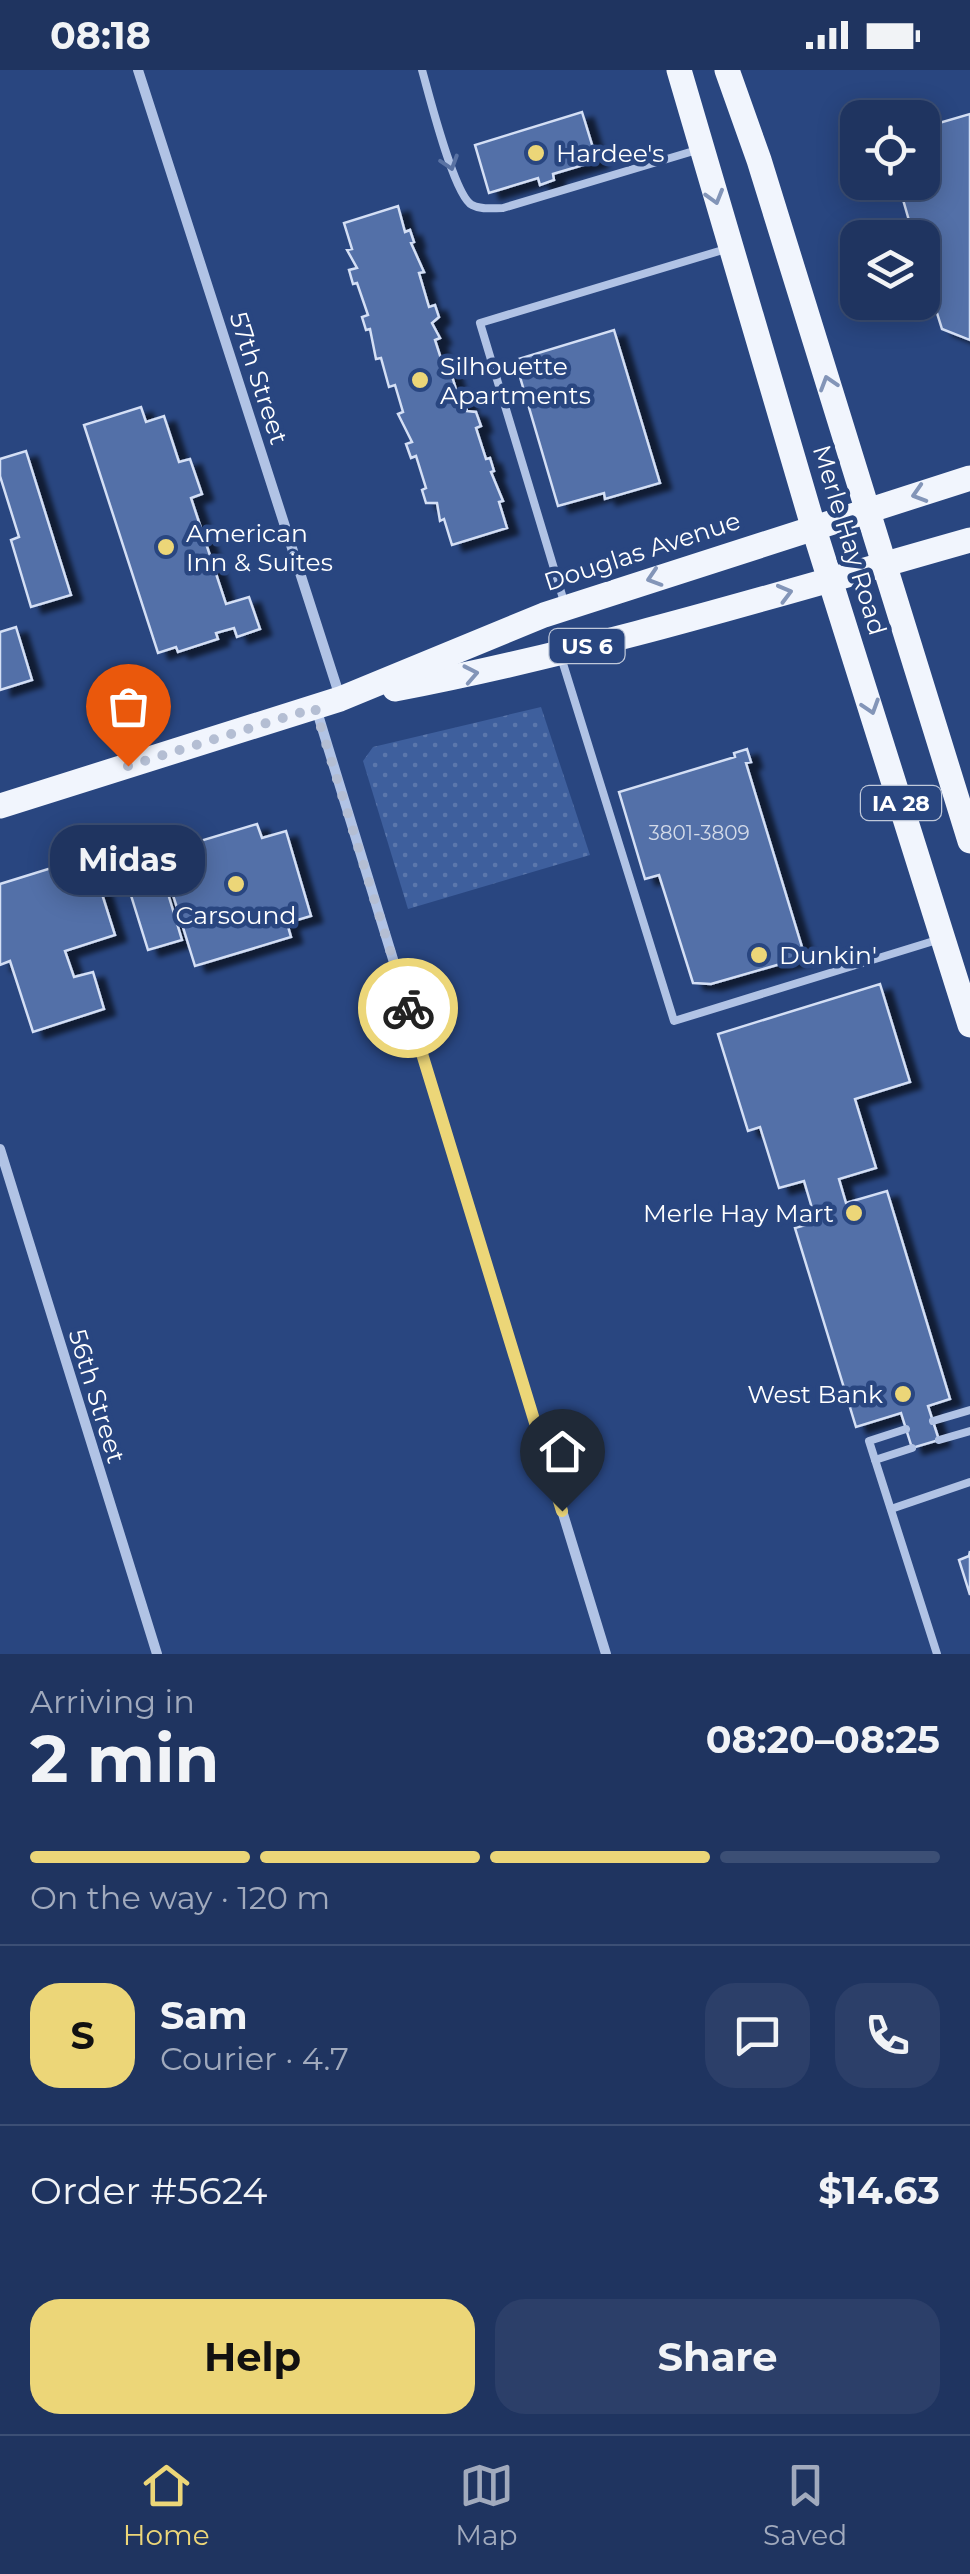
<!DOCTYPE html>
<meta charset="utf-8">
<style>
:root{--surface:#1f3460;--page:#2c3f69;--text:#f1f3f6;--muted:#a1aabd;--line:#3c4f75;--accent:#ecd678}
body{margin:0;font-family:Montserrat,sans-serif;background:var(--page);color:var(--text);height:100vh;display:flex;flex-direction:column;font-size:38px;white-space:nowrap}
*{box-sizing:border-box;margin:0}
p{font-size:32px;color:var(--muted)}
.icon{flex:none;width:55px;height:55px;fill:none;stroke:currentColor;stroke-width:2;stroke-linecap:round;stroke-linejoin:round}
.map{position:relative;height:1584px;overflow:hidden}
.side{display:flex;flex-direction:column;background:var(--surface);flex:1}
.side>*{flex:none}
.controls{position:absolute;left:840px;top:30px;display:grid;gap:20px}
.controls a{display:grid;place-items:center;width:100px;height:100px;border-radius:20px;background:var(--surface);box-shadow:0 5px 25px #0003,0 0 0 2px var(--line);font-size:50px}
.pin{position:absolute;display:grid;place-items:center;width:85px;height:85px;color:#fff;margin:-102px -42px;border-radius:50% 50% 50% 0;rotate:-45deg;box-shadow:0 0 10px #0007}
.pin .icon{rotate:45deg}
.courier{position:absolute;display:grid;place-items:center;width:100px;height:100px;margin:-50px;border:8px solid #ecd678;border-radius:50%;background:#fff;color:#222;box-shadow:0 2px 12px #0007}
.bubble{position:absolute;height:70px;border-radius:30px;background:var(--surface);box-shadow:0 5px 25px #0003,0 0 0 2px var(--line);font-size:32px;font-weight:700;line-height:70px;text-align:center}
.overview em{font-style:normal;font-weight:700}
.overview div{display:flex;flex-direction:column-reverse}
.overview{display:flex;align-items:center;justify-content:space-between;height:170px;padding:0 30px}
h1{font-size:65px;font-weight:700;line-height:75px}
.bar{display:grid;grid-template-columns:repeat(4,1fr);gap:15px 10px;align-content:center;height:120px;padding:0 30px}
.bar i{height:12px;border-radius:8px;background:var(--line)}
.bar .on{background:var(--accent)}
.bar p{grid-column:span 4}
.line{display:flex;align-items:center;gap:25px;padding:0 30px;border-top:2px solid var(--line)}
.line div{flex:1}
.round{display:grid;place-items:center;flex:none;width:105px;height:105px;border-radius:30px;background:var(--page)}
.button{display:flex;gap:20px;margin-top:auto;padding:20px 30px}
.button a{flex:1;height:115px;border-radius:30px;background:var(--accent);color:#111;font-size:40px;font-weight:700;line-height:115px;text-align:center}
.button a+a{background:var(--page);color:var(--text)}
.status{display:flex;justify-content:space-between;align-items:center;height:70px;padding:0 50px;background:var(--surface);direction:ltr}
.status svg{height:28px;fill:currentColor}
.dock{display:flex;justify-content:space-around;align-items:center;height:140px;border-top:2px solid var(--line);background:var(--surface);font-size:28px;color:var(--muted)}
.dock a{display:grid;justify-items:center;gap:5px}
.dock .on{color:var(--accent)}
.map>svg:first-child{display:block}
.park{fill:url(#park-dots)}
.building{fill:#5270a8;stroke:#d4dff5;stroke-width:2.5;filter:url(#shadow)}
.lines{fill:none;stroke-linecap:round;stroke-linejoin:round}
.service{stroke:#b1c3e5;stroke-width:8}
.minor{stroke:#b1c3e5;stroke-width:10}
.primary{stroke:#f1f5fd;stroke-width:25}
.oneway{stroke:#5972a3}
.oneway2{stroke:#8395b8}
.done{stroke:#b4bed3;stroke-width:10;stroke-dasharray:0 18}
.route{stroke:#ecd678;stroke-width:12}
.poi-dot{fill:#ecd678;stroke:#294680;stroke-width:4}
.labels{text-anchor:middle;stroke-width:9;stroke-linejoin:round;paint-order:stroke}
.number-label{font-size:20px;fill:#d4dbe9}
.shield{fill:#294680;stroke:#bfc8d9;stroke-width:2.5}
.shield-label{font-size:22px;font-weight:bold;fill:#fff}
.poi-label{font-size:25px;fill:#fff;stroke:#294680;text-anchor:start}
.street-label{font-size:25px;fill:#fff;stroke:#294680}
</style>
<div class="status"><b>08:18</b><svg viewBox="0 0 49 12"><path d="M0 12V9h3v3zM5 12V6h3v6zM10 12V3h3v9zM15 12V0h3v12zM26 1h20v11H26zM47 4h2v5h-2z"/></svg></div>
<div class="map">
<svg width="970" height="1584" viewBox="0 0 970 1584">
<defs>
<pattern id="park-dots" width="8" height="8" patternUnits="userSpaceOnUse" patternTransform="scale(2.5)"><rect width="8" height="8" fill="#3e5f9d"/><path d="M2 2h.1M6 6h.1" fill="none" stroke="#5b77ac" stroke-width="1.8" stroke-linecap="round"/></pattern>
<filter id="shadow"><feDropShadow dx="11" dy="6" stdDeviation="2.5" flood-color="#0009"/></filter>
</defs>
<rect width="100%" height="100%" fill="#294680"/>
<polygon class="park" points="541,637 590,785 408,839 363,691 373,677"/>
<g class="building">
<polygon points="582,42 597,91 553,104 554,110 540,115 538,108 489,123 475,75"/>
<polygon points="970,44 970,270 942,259 922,195 922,168 914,168 898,112 922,112 922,58"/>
<polygon points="398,136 405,162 410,160 414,172 411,173 424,202 419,203 429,237 435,235 439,247 432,253 440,268 435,270 444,298 449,296 458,326 464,324 467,341 476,342 481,356 476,358 486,389 490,388 494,401 491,402 503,431 499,432 507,458 452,475 444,449 440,451 437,433 426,433 422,420 426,418 416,386 411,388 406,374 412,372 398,344 403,342 395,315 389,317 381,288 376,289 370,259 366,260 362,247 368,245 357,213 353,214 349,200 357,198 347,180 352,179 344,153"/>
<polygon points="614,260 660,413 605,429 604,423 558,436 515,290"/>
<polygon points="141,337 146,352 164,346 179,392 190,389 202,424 191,428 226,534 249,527 260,559 237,567 234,558 216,563 218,569 178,582 176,577 158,583 84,355"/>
<polygon points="26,381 71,525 31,537 11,470 19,467 0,406 0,389"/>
<polygon points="16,557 32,610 0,620 0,562"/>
<polygon points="747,679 751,692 746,693 805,887 711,914 693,913 659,805 645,809 619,722 735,687 734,683"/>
<polygon points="257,754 262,768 286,761 311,846 287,853 291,867 195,896 160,783"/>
<polygon points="150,764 182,870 148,880 115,774"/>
<polygon points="90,786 115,865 65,881 74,907 93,902 104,939 33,962 10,891 0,895 0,814"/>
<polygon points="880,914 910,1012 855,1029 876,1098 839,1109 846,1133 887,1121 950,1329 928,1336 939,1370 912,1378 901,1343 856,1357 795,1158 816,1152 804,1111 779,1118 760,1057 748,1061 718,964"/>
<polygon points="970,1481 970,1525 959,1490 969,1486"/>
</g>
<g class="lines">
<g class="service">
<path d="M422 0C429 24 454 126 472 135 481 140 493 138 503 138L697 80"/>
<polyline points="565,535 480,253 726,179"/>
<polyline points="561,587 674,951 937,870"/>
<polyline points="933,1351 970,1340"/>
<polyline points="906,1359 869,1371 937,1584"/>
<polyline points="939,1370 970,1361"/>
<polyline points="875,1390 912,1378"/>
<polyline points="891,1439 970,1412"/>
</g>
<g class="minor">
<polyline points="138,0 340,627"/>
<polyline points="316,638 606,1584"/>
<polyline points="0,1079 157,1584"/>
</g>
<g class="primary">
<polyline points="679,0 813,456 970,955"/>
<polyline points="727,0 759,90 970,771"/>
<path d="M395 619C589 582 779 524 970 470"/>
<polyline points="0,736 340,629 544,545 970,408"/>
</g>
</g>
<defs><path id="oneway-chevron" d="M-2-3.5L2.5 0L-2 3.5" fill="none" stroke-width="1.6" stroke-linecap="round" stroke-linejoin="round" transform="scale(2.5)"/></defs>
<use class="oneway" href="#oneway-chevron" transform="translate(450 93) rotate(72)"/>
<g class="oneway2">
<use href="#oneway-chevron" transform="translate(715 127) rotate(74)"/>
<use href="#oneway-chevron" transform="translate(828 313) rotate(-107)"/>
<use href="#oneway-chevron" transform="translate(919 424) rotate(163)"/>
<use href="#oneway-chevron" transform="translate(654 508) rotate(162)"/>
<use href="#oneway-chevron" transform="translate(785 523) rotate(-15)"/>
<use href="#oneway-chevron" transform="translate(471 604) rotate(-11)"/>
<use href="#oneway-chevron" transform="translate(871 637) rotate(72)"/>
</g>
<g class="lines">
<polyline class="done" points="128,696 315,638 408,938"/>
<polyline class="route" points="408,938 562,1441"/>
</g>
<g class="poi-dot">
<circle cx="536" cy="83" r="10"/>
<circle cx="420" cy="310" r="10"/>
<circle cx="166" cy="477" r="10"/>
<circle cx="236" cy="814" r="10"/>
<circle cx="759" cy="885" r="10"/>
<circle cx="854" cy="1143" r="10"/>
<circle cx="903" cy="1324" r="10"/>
</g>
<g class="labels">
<g class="number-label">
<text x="699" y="770">3801-3809</text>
</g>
<g class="shield">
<rect x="549.5" y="559" width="75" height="34" rx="8"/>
<rect x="861" y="716" width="80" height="34" rx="8"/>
</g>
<g class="shield-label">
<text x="587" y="584">US 6</text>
<text x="901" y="741">IA 28</text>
</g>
<g class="poi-label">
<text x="556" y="92">Hardee's</text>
<text x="440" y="305">Silhouette<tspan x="440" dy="29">Apartments</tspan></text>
<text x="186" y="472">American<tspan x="186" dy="29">Inn &amp; Suites</tspan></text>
<text x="236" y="854" text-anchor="middle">Carsound</text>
<text x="779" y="894">Dunkin'</text>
<text x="834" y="1152" text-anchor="end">Merle Hay Mart</text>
<text x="883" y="1333" text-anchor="end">West Bank</text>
</g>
<g class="street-label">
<text transform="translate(259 308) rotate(72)" y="9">57th Street</text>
<text transform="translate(850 470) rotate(73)" y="9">Merle Hay Road</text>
<text transform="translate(642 481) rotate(-18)" y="9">Douglas Avenue</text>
<text transform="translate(97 1326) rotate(73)" y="9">56th Street</text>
</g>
</g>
</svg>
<div class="controls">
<a><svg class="icon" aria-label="locate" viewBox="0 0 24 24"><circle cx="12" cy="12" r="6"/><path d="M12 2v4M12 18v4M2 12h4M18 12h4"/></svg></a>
<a><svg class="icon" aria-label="layers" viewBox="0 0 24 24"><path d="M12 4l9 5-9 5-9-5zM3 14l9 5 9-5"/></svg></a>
</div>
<div class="pin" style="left:128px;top:696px;background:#ea580c"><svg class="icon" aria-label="bag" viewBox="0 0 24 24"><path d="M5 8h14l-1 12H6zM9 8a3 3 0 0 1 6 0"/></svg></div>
<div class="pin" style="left:562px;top:1441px;background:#1f2937"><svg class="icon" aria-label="home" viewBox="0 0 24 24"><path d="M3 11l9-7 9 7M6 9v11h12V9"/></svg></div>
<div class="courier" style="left:408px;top:938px"><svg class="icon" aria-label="bike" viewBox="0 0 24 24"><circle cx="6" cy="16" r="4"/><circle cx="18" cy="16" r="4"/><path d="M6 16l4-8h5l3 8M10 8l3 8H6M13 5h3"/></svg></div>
<div class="bubble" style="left:50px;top:755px;width:155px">Midas</div>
</div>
<section class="side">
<div class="overview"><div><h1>2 min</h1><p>Arriving in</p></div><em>08:20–08:25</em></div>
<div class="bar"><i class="on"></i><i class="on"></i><i class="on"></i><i></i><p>On the way · 120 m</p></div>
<div class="line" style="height:180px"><b class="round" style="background:var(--accent);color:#111">S</b><div><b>Sam</b><p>Courier · 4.7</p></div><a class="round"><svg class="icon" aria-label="chat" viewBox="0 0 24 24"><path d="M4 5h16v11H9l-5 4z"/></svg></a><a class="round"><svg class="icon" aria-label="phone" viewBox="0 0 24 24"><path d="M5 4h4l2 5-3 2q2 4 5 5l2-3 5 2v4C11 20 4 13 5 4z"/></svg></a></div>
<div class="line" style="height:130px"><div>Order #5624</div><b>$14.63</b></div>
<div class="button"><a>Help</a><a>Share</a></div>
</section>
<nav class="dock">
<a class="on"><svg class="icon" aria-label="home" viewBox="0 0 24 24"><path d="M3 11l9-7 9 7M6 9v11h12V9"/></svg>Home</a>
<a><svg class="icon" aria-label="map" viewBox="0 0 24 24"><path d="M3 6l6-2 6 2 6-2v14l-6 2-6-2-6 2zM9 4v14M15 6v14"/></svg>Map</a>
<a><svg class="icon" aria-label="saved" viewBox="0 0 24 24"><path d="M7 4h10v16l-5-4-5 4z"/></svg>Saved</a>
</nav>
